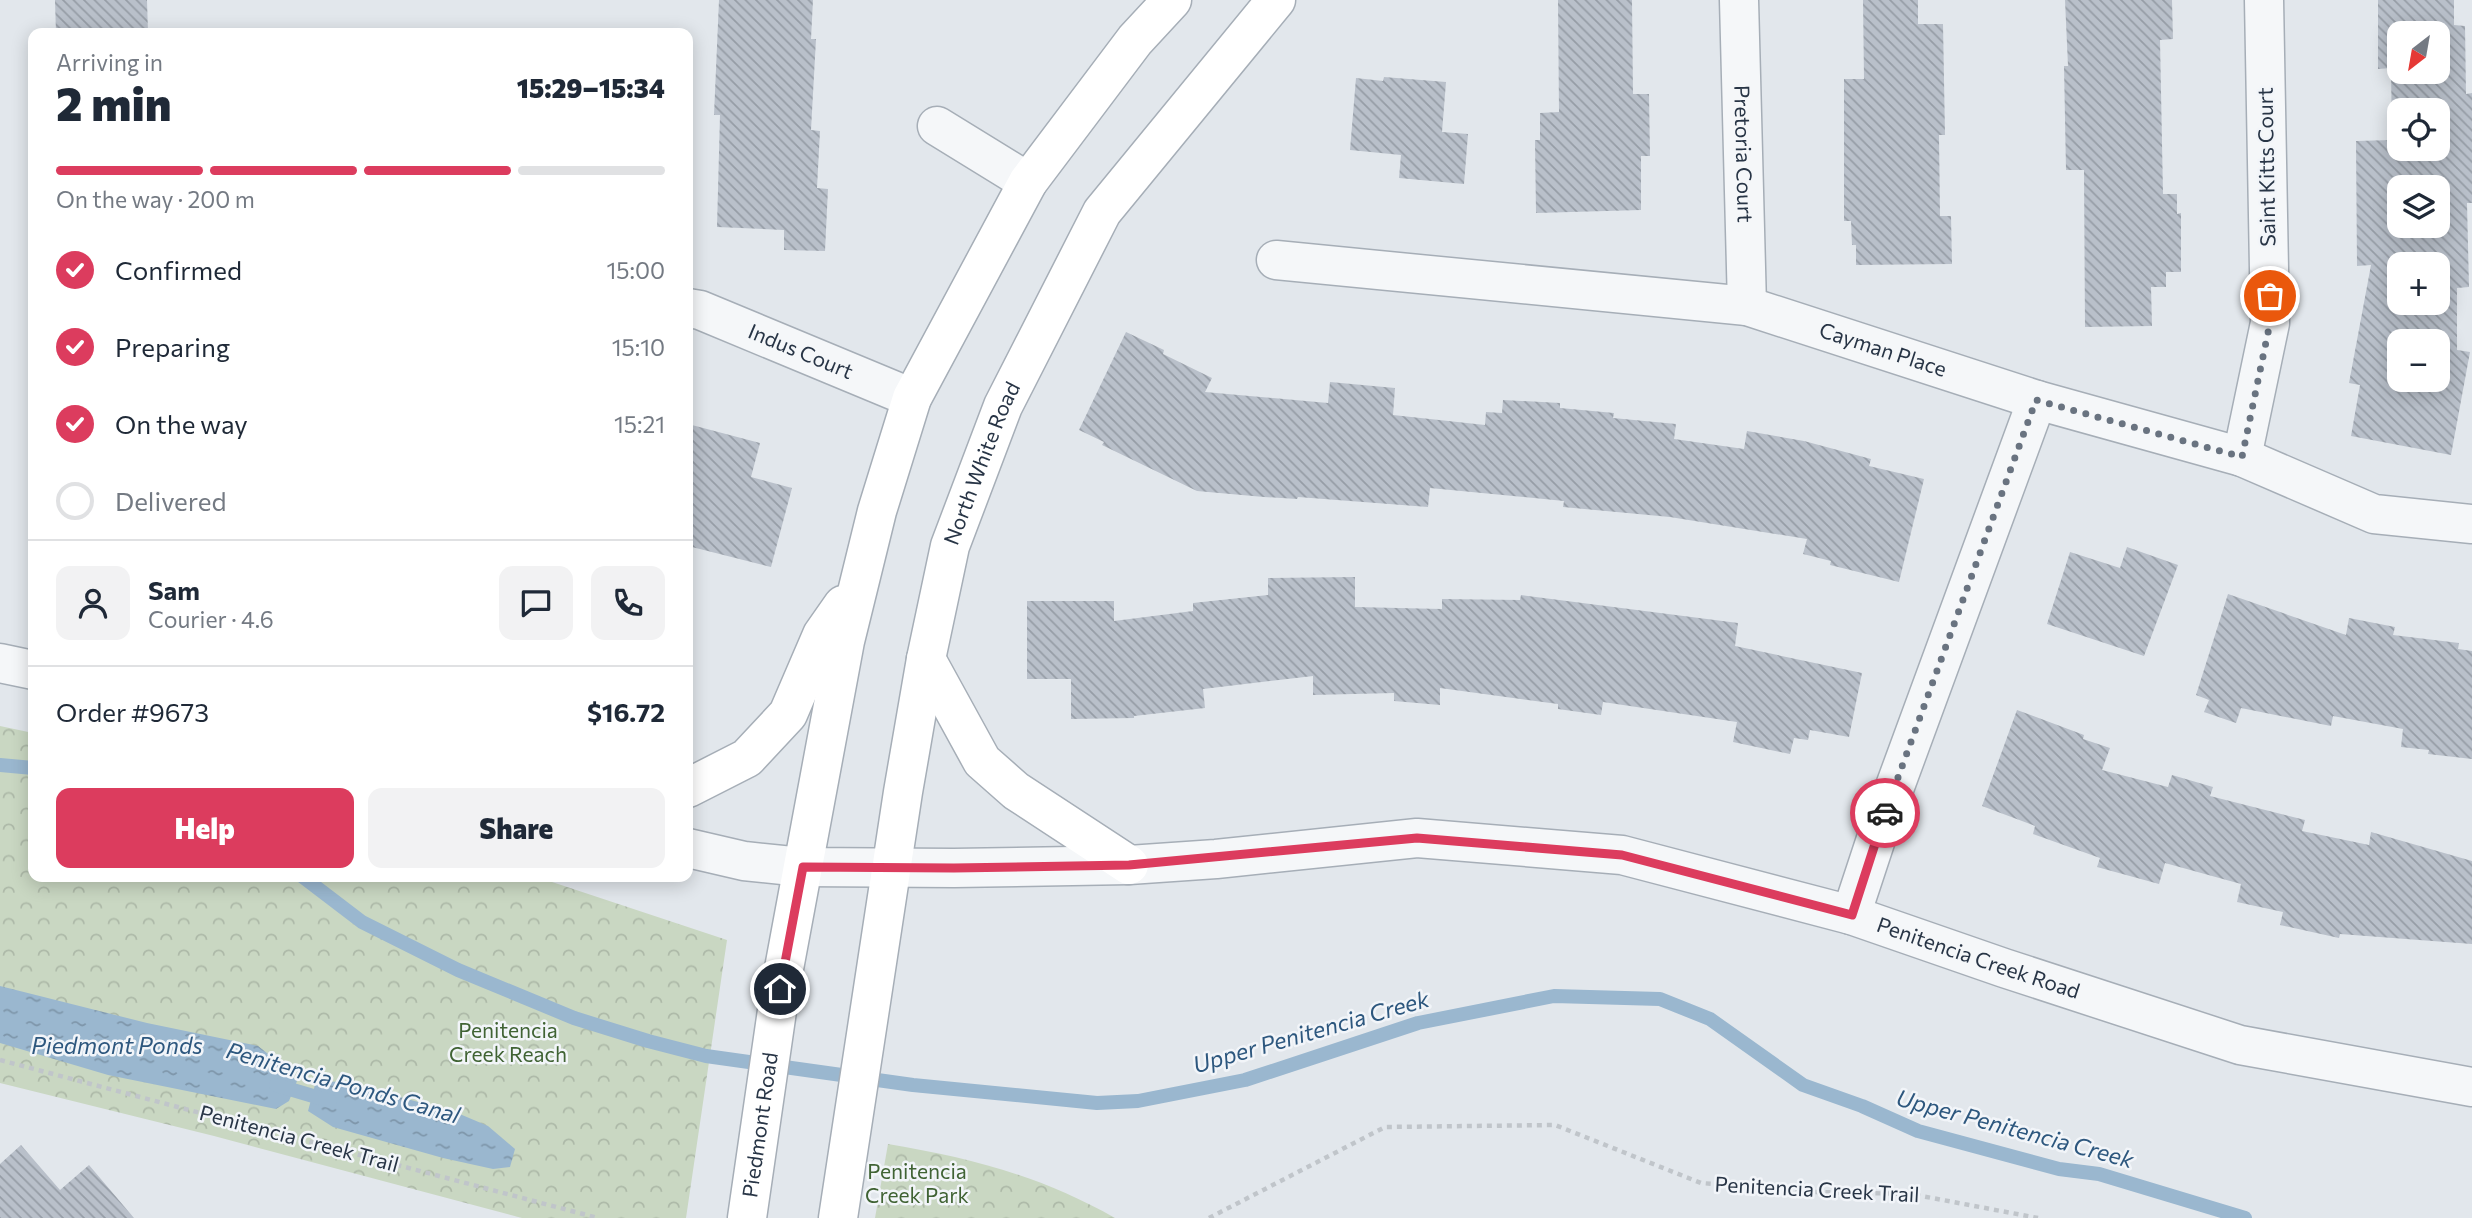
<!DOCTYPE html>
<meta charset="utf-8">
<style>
:root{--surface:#fff;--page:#f2f2f3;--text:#1f2937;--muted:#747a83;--line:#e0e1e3;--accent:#dc3c5e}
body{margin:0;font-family:Commissioner,sans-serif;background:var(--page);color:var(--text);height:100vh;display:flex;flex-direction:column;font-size:26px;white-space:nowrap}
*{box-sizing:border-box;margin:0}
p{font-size:23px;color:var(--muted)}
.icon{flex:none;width:38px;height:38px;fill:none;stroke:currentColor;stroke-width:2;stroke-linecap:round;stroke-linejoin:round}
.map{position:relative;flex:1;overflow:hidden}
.sheet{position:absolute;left:28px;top:28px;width:665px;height:854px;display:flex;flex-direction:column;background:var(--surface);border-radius:14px;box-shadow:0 4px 18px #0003}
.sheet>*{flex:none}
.needle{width:46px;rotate:211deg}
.controls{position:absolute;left:2387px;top:21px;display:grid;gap:14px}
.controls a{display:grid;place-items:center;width:63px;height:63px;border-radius:14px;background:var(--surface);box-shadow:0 4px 18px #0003;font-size:35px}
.pin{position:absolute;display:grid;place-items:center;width:60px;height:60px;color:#fff;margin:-30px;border:4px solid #fff;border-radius:50%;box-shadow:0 2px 7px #0007}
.courier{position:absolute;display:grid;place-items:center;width:70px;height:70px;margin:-35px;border:5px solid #dc3c5e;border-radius:50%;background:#fff;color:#222;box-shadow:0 2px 9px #0007}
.head em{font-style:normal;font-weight:800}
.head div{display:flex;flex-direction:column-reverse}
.head{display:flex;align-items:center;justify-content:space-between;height:119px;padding:0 28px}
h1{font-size:46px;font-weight:800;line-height:52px}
.bar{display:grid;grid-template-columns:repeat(4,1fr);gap:10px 7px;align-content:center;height:84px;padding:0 28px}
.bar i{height:9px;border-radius:5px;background:var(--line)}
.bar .active{background:var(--accent)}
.bar p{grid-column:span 4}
.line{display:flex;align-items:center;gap:18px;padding:0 28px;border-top:2px solid var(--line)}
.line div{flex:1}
.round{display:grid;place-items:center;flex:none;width:74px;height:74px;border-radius:14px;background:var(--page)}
ol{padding:0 28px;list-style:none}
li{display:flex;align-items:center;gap:21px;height:77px}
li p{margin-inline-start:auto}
li .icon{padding:7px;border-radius:50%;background:var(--accent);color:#fff;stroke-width:4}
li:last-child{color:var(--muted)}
li i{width:38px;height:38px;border:4px solid var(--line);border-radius:50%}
.cta{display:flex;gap:14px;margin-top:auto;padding:14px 28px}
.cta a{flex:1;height:80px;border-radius:14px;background:var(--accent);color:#fff;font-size:28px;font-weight:800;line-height:80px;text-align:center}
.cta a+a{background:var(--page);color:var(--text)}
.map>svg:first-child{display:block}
.park{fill:url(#park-crowns)}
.water{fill:url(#water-ripples)}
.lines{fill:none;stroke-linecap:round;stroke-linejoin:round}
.stream{stroke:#9ab7cf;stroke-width:14}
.building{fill:url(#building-back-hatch);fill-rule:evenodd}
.minor-casing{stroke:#a6aeb7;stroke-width:41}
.tertiary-casing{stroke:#a6aeb7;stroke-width:41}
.secondary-casing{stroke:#a6aeb7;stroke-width:41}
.path{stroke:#c0c5ca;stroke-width:4.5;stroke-dasharray:5 5;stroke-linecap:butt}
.minor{stroke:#f5f7f9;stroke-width:38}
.tertiary{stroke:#f5f7f9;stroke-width:38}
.secondary{stroke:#fff;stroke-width:38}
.done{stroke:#697380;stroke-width:7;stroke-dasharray:0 12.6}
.route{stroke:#dc3c5e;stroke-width:9}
.labels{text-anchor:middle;stroke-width:5;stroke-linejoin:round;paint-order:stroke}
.street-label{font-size:21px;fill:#283546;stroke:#f2f5f9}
.park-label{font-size:21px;fill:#406334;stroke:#f2f5f9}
.water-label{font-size:23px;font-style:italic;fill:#2d577e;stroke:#f2f5f9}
</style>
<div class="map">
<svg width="2472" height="1218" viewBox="0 0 2472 1218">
<defs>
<pattern id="park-crowns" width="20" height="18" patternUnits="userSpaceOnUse" patternTransform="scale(1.75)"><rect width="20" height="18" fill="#c9d7c2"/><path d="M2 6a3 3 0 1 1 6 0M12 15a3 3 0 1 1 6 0" fill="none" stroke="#adb9a8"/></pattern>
<pattern id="water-ripples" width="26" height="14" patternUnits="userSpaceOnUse" patternTransform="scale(1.75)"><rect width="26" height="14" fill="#9ab7cf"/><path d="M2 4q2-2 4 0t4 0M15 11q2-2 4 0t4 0" fill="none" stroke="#7e96aa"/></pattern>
<pattern id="building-back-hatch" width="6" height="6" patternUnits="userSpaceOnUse" patternTransform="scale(1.75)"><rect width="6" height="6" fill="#b9c0ca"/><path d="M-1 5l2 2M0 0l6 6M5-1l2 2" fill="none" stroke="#969da6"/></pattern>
</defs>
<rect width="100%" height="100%" fill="#e2e7ec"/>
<g class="park">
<polygon points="0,726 33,733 33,877 537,877 727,940 686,1218 522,1218 214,1136 0,1083"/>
<path d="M888 1144C971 1158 1041 1176 1115 1218H875Z"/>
</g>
<g class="water">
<polygon points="0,986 147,1023 258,1046 277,1061 297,1081 289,1101 276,1109 108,1075 0,1043"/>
<polygon points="316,1081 345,1082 455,1112 488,1126 515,1149 510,1167 493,1169 443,1158 333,1127 308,1111"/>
</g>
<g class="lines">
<g class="stream">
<polyline points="0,765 33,768"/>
<polyline points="303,877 362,922 458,970 574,1018 648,1041 706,1056 913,1085 1097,1103 1138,1101 1245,1080 1418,1023 1554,996 1660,999 1710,1019 1803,1085 1862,1106 1918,1131 2059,1169 2099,1174 2245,1218"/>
<polyline points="276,1085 330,1101"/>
</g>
</g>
<g class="building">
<polygon points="55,0 147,0 148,33 56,33"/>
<polygon points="719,0 813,0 811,39 816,39 811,130 820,131 817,188 828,189 825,251 784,250 784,230 717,227 720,115 714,115"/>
<polygon points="1558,0 1632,0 1633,94 1649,94 1650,156 1641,156 1641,210 1536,213 1535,140 1540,140 1540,113 1559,112"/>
<polygon points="1863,0 1918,0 1918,24 1943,24 1945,135 1939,135 1940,216 1951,216 1952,264 1856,265 1856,245 1852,245 1851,221 1844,221 1844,79 1864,79"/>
<polygon points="2065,0 2172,0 2173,39 2160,40 2163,194 2177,194 2177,214 2181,213 2181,272 2166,272 2166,287 2151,287 2152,326 2085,327 2084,170 2066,170 2064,66 2068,66"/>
<path d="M2378 0H2454V25L2465 26 2466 94 2472 93V203H2467L2469 287 2457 288V350L2470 352 2451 455 2351 436 2360 385 2349 383 2371 265 2357 266 2356 141 2392 140 2391 68 2378 69ZM2399 33H2438V72H2399ZM2399 110H2438V149H2399ZM2399 187H2438V226H2399ZM2399 264H2438V303H2399ZM2399 341H2438V380H2399Z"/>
<polygon points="1384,77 1446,82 1442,132 1468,134 1464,184 1399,178 1401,155 1350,150 1356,78 1383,81"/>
<polygon points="1126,332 1164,350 1163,354 1212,378 1205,392 1328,403 1330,382 1395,388 1393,415 1485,425 1486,412 1502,413 1503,400 1560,403 1560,408 1614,413 1613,418 1676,424 1674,439 1744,449 1747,431 1804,441 1871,459 1869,466 1924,479 1899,582 1830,565 1831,561 1803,554 1807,539 1670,517 1563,507 1564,501 1430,488 1428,507 1298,497 1297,499 1264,497 1197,491 1102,445 1104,442 1079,430"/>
<polygon points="688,424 760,443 751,477 792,488 771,567 688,546"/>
<polygon points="2127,547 2178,565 2144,656 2047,624 2070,552 2120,568"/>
<polygon points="1355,577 1355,607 1442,609 1442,599 1520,600 1521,595 1738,623 1735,646 1862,673 1849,737 1810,730 1808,740 1794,738 1790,754 1733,742 1737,722 1603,702 1601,715 1558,709 1558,704 1440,688 1440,705 1394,701 1394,693 1313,695 1313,676 1203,689 1205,708 1134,716 1134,718 1071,719 1071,679 1027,679 1027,601 1114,601 1114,621 1193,611 1193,603 1268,595 1268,578"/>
<polygon points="2228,594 2346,635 2349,618 2395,627 2393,635 2459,643 2458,649 2472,651 2472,759 2428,754 2429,750 2401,747 2403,729 2333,716 2331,726 2241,708 2236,723 2204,712 2209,700 2196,695"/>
<polygon points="2017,710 2084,735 2083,739 2110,748 2102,770 2168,787 2172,775 2213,787 2210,796 2305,820 2302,831 2369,845 2371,832 2472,861 2472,944 2340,934 2339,938 2280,925 2283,912 2237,902 2241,884 2165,863 2159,884 2097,867 2100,858 2033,834 2035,826 1982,806"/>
<polygon points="21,1145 60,1190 89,1165 134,1218 0,1218 0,1164"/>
</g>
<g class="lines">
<defs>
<g id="minor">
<path id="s1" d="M1739 0 1747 306"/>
<polyline points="937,126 1028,182"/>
<path id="s2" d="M1276 260 1747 306 2037 400 2242 457 2374 514 2472 524"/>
<path id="s3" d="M688 308 700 310 912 398"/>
<polyline points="2242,457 2270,323 2264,0"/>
<polyline points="1851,915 1879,830 2037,400"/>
</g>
<g id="tertiary">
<polyline points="0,663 33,670"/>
<path id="s4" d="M688 848 744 861 802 867 954 868 1129 865 1216 859 1417 838 1622 855 1851 915 2004 968 2240 1045 2472 1087"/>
</g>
<g id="secondary">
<polyline points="926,659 982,761 1016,791 1129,865"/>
<polyline points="688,788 747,758 788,714 822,635 843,605"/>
<path id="s5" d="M747 1218 780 990 845 641 877 511 912 398 1028 182 1135 40 1172 0"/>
<path id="s6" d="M838 1218 903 792 926 659 950 546 1003 406 1102 212 1276 0"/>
</g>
</defs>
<use href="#minor" class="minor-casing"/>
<use href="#tertiary" class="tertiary-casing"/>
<use href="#secondary" class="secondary-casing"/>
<g class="path">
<polyline points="0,1060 598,1218"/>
<polyline points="1209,1218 1385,1127 1555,1125 1701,1183 1813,1192 1911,1194 2038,1218"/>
</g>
<use href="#minor" class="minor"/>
<use href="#tertiary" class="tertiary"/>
<use href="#secondary" class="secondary"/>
</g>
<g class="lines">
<polyline class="done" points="1885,813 2036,400 2242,457 2270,323 2270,296"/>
<polyline class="route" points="780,989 803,867 954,868 1129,865 1417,838 1622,855 1852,915 1885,813"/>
</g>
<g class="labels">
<g class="street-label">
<text dy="7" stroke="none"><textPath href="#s1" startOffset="154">Pretoria Court</textPath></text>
<text transform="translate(2267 167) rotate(-91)" y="7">Saint Kitts Court</text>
<text dy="7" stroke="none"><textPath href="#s2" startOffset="616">Cayman Place</textPath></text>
<text dy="7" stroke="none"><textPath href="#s3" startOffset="121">Indus Court</textPath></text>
<text dy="7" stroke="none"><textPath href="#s6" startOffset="770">North White Road</textPath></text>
<text dy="7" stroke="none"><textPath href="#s4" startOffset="1309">Penitencia Creek Road</textPath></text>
<text dy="7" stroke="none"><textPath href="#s5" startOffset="94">Piedmont Road</textPath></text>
<text transform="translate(299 1139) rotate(15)" y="7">Penitencia Creek Trail</text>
<text transform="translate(1817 1190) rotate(3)" y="7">Penitencia Creek Trail</text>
</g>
<g class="park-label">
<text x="508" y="1038">Penitencia<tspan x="508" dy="24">Creek Reach</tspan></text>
<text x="917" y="1179">Penitencia<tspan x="917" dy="24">Creek Park</tspan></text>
</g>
<g class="water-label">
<text transform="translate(1311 1032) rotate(-16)" y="8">Upper Penitencia Creek</text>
<text x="117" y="1054">Piedmont Ponds</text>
<text transform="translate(343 1083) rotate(16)" y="8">Penitencia Ponds Canal</text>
<text transform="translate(2015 1129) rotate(15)" y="8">Upper Penitencia Creek</text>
</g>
</g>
</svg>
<div class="controls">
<a><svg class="needle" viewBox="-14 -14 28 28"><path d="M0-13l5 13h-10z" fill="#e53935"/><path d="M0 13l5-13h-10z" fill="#747a83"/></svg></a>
<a><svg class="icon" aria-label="locate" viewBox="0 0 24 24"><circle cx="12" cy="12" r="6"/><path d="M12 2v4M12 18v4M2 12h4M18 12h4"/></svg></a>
<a><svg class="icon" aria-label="layers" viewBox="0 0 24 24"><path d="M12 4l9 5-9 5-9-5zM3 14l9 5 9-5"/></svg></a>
<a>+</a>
<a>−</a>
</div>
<div class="pin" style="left:2270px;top:296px;background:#ea580c"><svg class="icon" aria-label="bag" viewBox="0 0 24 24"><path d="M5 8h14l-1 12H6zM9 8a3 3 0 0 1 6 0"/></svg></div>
<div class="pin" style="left:780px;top:989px;background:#1f2937"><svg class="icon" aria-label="home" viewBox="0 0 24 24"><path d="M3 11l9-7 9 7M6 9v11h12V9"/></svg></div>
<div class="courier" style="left:1885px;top:813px"><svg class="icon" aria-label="car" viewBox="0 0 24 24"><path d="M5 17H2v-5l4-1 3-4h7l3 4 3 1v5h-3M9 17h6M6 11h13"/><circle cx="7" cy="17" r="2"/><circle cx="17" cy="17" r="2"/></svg></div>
<section class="sheet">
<div class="head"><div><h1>2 min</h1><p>Arriving in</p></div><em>15:29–15:34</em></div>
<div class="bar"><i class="active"></i><i class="active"></i><i class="active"></i><i></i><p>On the way · 200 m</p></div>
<ol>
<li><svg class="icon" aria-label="check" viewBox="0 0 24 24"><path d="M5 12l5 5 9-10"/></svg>Confirmed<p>15:00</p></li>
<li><svg class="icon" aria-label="check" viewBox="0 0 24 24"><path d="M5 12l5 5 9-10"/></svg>Preparing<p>15:10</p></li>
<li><svg class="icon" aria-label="check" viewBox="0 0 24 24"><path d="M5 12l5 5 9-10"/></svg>On the way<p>15:21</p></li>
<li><i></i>Delivered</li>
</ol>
<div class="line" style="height:126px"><a class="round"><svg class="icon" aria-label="person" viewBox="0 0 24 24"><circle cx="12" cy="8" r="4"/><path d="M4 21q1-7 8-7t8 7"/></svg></a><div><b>Sam</b><p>Courier · 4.6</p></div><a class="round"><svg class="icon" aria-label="chat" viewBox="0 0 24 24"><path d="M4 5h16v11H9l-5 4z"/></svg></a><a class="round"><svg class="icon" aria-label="phone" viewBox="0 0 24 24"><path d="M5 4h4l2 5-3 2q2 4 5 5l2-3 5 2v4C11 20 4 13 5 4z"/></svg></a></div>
<div class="line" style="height:91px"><div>Order #9673</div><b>$16.72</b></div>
<div class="cta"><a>Help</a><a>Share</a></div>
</section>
</div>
